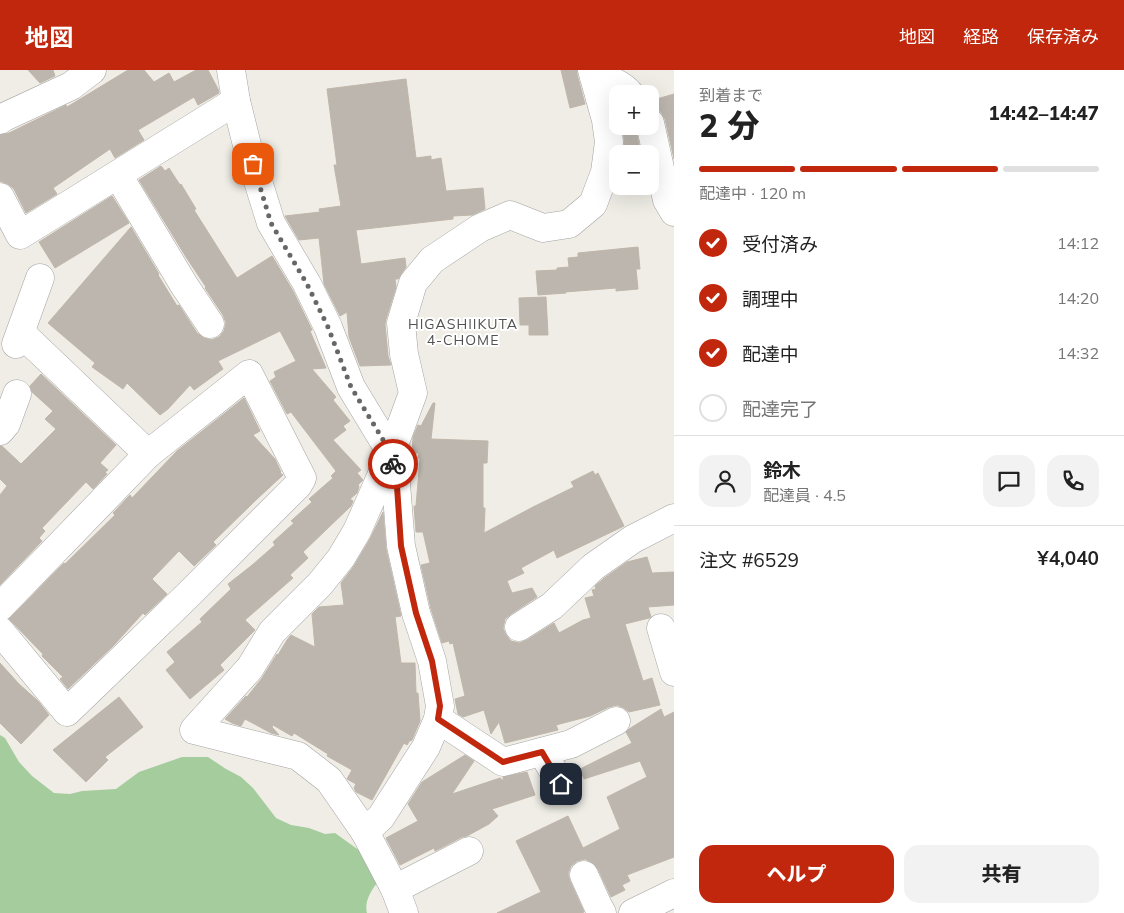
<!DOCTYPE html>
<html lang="ja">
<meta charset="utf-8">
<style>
:root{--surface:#fff;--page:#f2f2f2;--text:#222;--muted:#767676;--line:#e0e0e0;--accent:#c1270d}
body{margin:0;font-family:Mulish,"Noto Sans JP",sans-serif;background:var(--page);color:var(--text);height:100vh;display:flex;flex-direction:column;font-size:19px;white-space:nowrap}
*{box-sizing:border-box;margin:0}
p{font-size:16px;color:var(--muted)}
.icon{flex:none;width:28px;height:28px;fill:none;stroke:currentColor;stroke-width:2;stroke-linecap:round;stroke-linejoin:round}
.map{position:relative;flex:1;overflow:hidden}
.details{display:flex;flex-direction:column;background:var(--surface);width:450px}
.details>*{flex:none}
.buttons{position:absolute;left:609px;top:15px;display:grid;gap:10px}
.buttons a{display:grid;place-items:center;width:50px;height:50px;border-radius:10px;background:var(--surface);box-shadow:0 5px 20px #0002;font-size:25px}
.pin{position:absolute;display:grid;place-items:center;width:42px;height:42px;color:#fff;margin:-21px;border-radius:10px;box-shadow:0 2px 8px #0006}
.courier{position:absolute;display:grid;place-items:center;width:50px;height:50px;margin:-25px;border:4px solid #c1270d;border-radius:50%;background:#fff;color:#222;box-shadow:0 1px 6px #0007}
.headline em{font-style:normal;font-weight:800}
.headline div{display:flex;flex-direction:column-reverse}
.headline{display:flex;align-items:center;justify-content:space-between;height:85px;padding:0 25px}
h1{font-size:32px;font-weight:800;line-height:38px}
.bar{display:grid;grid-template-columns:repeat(4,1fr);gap:8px 5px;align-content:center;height:60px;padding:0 25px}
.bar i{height:6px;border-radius:4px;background:var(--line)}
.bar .selected{background:var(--accent)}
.bar p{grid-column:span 4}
.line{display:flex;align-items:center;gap:12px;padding:0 25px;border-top:1px solid var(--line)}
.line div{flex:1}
.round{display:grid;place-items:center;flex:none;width:52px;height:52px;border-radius:15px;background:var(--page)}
ol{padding:0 25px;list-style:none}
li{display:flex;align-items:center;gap:15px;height:55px}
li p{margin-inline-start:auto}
li .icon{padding:5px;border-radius:50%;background:var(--accent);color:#fff;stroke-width:4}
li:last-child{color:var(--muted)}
li i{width:28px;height:28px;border:2px solid var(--line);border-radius:50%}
.action{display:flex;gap:10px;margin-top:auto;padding:10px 25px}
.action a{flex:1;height:58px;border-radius:15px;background:var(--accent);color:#fff;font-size:20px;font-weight:800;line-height:58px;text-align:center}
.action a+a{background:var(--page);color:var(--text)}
header{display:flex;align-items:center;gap:30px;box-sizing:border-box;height:70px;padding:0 25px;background:var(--accent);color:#fff}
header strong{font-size:24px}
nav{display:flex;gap:28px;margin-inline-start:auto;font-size:18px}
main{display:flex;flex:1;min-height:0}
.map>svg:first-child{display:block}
.forest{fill:#a4cc9d}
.building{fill:#bcb6af;stroke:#c0b6a9}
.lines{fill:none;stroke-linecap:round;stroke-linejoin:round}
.minor-casing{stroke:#a3a3a3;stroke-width:29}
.minor{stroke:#fff;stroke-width:28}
.done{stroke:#686765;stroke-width:5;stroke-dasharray:0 9}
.route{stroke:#c1270d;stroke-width:6}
.labels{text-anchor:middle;stroke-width:4;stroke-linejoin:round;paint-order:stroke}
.neighbourhood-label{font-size:14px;letter-spacing:1px;fill:#525252;stroke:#fff}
</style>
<header>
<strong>地図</strong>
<nav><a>地図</a><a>経路</a><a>保存済み</a></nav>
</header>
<main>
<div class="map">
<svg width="674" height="843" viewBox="0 0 674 843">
<rect width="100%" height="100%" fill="#efede6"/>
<path class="forest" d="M0 665 5 668 19 692 32 706 54 723 70 724 82 721 116 719 139 702 182 687H208L226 699 241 707 253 718 276 748 291 755 309 758 325 764 335 763 360 781 377 813C371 821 364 832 367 843H0Z"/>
<g class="building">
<polygon points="28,0 53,0 55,6 40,13"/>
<polygon points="128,0 144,0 154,12 169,3 174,12 196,0 208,0 218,19 219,23 198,35 194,27 138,60 144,70 115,88 110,79 53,118 57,124 26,143 14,119 8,114 0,111 0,65 9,63 66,35 67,37"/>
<polygon points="561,0 577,0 577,4 585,34 570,38"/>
<polygon points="406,9 416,88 431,86 431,90 441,88 446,121 483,118 485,139 472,145 453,146 453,149 356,160 361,194 405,188 406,197 398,209 395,209 396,217 386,249 385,254 388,286 391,295 360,296 349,267 347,242 340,246 324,214 319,168 299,170 285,146 320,142 319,139 341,136 334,95 337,95 327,19"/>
<polygon points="674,24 674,89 665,49 661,42 655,38 650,38 650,31"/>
<polygon points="623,56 635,56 641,84 624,84 624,70"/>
<polygon points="161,96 165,101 169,98 180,115 181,114 196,139 194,140 237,208 272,186 293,221 312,260 310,261 326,298 312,299 336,327 333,330 350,351 343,356 346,360 333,370 361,400 357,403 363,410 358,415 359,417 357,423 350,429 353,431 351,436 303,482 308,488 290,505 293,508 245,550 255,560 220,595 224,600 190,629 166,600 175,592 167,582 202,552 200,549 231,519 228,514 251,496 275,475 273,472 294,453 291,451 312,432 309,429 333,408 331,406 336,401 291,342 287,344 270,311 276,307 274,302 296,291 280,261 218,291 223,299 194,320 190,315 168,339 160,345 127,313 123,319 92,297 95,293 48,253 131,157 159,204 158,205 177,236 179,235 197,263 204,268 211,270 219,267 224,261 226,253 223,245 205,218 206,217 186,187 139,110"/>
<polygon points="112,126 129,153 55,198 39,172"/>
<polygon points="638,177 640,199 636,199 638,219 616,221 616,218 565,222 566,223 538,225 536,201 557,200 557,198 569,197 568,188 578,187 578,183"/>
<polygon points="546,227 548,265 529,265 529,255 520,255 519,228"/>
<polygon points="41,304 116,375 100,393 108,400 105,402 107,404 93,419 86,412 42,458 45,461 39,468 42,471 0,515 0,425 7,416 0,409 0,376 2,376 21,394 56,359 45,349 53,341 32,322 30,316"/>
<polygon points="244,328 260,361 253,365 275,389 281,402 280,403 283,405 257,429 213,472 216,475 194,496 179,481 152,509 167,524 145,545 143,543 114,575 68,619 60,609 63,607 42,586 43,584 9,549 64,493 65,494 115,445 113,443 130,425 132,428 177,381"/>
<polygon points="433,333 435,333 431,369 488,371 487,393 483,393 483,438 485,438 484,463 533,437 574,417 571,412 593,401 595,405 598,403 624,456 557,488 554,480 521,498 524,503 507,511 512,523 532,518 537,527 511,544 505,549 503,558 506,565 511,571 519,573 527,570 554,553 559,563 583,550 591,548 585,528 594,526 592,520 596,519 595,516 603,509 627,492 647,487 652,503 674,502 674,535 648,537 651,547 649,548 625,554 643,611 652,608 660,635 629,642 624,638 617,635 609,637 590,646 556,655 558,660 505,673 499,652 491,664 484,640 463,647 458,644 455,629 465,626 453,573 450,574 449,571 442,573 431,539 421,495 430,493 423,462 416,462 414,436 416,436 420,388 418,388 419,383 415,383 412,386 413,367 418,355 421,356"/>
<polygon points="383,442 386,479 401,546 395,547 401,593 415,593 416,623 418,623 420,651 412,670 411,671 410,670 407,675 404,673 372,730 356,722 354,718 356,714 347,709 352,700 327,686 328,684 294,663 292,666 273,655 272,657 279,665 271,663 245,649 241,656 232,653 225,649 246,626 247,627 262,608 277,584 278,585 287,570 291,565 315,577 312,544 319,537 344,535 341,513 354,496 370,469"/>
<polygon points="0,593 19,614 38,631 49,645 21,674 0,653"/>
<polygon points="119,627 143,657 105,687 108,690 86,712 53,680"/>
<polygon points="661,639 664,647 674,642 674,787 627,805 630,811 622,815 625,820 611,827 598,799 593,793 585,789 577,791 571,796 568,804 570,811 584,842 582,843 497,843 541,822 516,771 568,746 583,778 620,759 607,727 647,707 640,691 584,709 580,699 632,673 626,662 629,659"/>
<polygon points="465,685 474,691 452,724 500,708 504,711 503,707 527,702 535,725 492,739 498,746 489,754 467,766 462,767 435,781 434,778 400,795 386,768 418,751 408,734 422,712"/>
</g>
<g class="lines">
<defs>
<g id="minor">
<polyline points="231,0 236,31 248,79 271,153 307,214 328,257 351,317 385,373 395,401 401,476 416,543 432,591 440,636 438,649 426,677 381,747 365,762"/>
<path d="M594 6C607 9 621 13 630 24"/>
<polyline points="0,50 4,47 71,16 92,0"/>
<polyline points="650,53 667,130 674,142"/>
<polyline points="118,105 184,215 210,254"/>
<polyline points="0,127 20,165 236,31"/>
<polyline points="21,263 148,384"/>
<polyline points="16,274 40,208"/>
<polyline points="0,361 6,354 17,324"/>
<polyline points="0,537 148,384 249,304 302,408 298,415 187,526 67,642 0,561"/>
<polyline points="519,557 552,536 593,497 633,469 674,448"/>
<polyline points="661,558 674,602"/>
<polyline points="438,649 503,692 571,674 616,651"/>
<polyline points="542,682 561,714"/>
<polyline points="584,805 598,836 602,843"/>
<polyline points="395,819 469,781"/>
<polyline points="404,843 395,819 365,762 329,710 298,686 194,660 250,598 272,562 320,514 341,488 357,461 390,386 413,323 404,284 401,253 413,213 432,190 480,158 510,145 543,158 569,154 593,134 605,102 609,72 606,50 592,0"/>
<polyline points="633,843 674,823"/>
</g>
</defs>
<use href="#minor" class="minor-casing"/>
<use href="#minor" class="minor"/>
</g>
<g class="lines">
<polyline class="done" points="253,94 271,153 307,214 328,257 351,317 385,373 393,394"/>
<polyline class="route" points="393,394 396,401 401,476 416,543 432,591 440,636 438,649 503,692 542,682 561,714"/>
</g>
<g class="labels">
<g class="neighbourhood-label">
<text x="463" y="259">HIGASHIIKUTA<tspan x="463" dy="16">4-CHOME</tspan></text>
</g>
</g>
</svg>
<div class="buttons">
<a>+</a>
<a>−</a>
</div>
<div class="pin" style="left:253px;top:94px;background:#ea580c"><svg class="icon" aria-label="bag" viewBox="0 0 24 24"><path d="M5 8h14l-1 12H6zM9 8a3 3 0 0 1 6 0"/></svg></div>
<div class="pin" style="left:561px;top:714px;background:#1f2937"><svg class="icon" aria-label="home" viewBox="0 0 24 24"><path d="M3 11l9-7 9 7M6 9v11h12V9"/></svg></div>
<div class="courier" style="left:393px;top:394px"><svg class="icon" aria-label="bike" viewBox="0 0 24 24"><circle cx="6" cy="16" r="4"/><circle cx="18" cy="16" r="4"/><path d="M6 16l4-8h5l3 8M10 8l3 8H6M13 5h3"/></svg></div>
</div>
<section class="details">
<div class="headline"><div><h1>2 分</h1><p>到着まで</p></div><em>14:42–14:47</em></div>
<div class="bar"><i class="selected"></i><i class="selected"></i><i class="selected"></i><i></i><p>配達中 · 120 m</p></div>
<ol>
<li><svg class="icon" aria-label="check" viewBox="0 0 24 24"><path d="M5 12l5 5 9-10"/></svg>受付済み<p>14:12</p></li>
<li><svg class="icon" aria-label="check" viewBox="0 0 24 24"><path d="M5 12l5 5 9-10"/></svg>調理中<p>14:20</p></li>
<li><svg class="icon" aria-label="check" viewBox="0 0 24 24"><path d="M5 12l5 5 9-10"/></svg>配達中<p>14:32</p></li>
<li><i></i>配達完了</li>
</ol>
<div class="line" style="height:90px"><a class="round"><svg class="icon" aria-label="person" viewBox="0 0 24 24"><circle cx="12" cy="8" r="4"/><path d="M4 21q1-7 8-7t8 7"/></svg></a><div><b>鈴木</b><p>配達員 · 4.5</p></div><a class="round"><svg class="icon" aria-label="chat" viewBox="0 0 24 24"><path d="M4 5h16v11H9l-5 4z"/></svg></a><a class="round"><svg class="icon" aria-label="phone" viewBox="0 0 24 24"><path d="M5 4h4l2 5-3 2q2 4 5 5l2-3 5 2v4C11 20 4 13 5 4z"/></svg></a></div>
<div class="line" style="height:65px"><div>注文 #6529</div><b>¥4,040</b></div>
<div class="action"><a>ヘルプ</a><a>共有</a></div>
</section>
</main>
